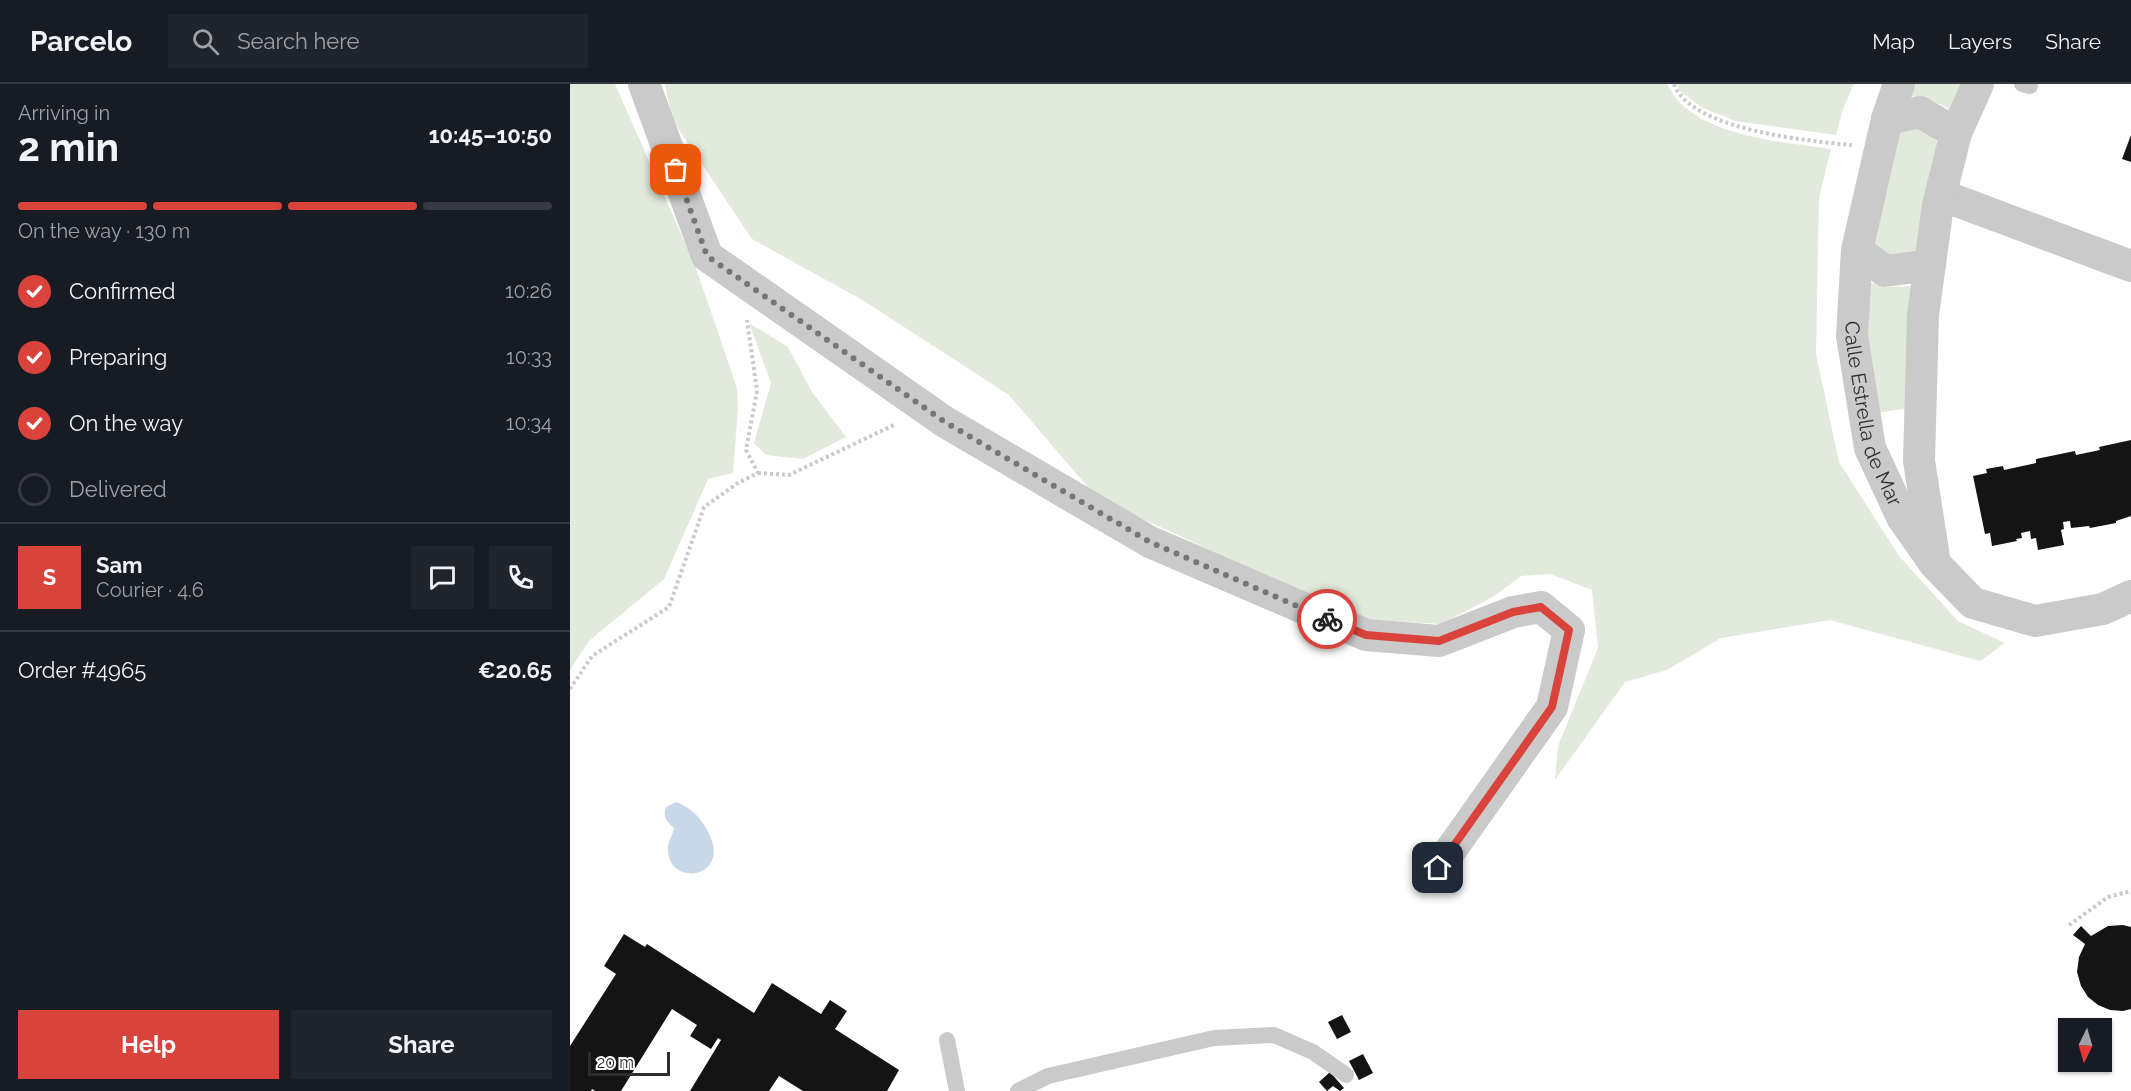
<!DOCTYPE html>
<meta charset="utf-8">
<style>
:root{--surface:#171b24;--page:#20242c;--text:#f1f3f6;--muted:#9ea1a6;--line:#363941;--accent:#d9433b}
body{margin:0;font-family:Raleway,sans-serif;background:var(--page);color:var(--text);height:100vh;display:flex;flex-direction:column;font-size:22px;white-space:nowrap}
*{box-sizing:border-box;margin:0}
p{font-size:20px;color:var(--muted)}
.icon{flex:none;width:33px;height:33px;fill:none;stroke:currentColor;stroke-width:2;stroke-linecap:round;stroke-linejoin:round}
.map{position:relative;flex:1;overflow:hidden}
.drawer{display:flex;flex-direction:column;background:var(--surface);width:570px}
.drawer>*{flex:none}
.needle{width:39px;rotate:185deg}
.controls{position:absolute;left:1488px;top:934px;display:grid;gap:12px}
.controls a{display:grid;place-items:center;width:54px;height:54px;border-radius:0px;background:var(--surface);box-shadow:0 2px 4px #0004;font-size:30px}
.scale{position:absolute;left:18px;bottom:15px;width:82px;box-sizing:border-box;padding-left:6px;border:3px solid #2d2d2d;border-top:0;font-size:16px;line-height:21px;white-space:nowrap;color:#2d2d2d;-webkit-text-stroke:4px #fff;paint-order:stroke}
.pin{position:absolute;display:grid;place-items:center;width:51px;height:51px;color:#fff;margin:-26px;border-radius:12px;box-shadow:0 3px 9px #0006}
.courier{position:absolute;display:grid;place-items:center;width:60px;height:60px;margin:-30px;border:4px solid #d9433b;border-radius:50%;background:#fff;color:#222;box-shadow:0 2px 8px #0007}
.head em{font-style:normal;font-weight:700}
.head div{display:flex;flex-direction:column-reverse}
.head{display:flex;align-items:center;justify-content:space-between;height:102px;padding:0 18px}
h1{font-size:39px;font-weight:700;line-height:45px}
.bar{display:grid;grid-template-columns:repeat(4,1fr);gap:9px 6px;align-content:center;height:72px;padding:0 18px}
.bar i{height:8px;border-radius:4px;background:var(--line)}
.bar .selected{background:var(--accent)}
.bar p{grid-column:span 4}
.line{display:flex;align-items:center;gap:15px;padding:0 18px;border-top:2px solid var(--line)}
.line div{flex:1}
.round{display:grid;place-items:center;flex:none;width:63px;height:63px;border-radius:0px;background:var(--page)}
ol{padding:0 18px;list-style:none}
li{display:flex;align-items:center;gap:18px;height:66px}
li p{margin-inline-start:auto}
li .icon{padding:6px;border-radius:50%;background:var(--accent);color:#fff;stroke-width:4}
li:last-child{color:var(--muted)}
li i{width:33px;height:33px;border:3px solid var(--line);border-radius:50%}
.button{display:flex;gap:12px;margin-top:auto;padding:12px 18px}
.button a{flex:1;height:69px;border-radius:0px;background:var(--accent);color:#fff;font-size:24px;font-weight:700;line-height:69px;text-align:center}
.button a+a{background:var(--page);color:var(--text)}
header{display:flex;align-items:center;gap:36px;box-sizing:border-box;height:84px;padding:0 30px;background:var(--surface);border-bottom:2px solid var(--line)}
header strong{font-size:28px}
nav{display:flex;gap:33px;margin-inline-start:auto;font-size:21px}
.search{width:420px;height:54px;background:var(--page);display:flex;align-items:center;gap:15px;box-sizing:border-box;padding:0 21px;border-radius:0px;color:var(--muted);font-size:22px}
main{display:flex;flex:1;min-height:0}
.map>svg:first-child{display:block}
.green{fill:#e2eadc}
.water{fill:#c9d8e9}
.building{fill:#141414}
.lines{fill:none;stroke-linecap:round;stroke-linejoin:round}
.path{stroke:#cacaca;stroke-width:4;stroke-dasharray:3 3;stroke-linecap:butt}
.lane{stroke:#cacaca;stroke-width:16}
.street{stroke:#cacaca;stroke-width:32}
.done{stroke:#767676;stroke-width:6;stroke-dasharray:0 10.8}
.route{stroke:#d9433b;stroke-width:8}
.labels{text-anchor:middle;stroke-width:6;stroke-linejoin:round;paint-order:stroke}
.street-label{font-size:20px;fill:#2d2d2d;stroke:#fff}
</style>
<header>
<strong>Parcelo</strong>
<div class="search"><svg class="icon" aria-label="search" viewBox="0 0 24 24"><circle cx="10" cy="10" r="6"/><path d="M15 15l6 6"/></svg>Search here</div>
<nav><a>Map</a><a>Layers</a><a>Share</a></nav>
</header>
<main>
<section class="drawer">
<div class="head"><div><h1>2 min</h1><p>Arriving in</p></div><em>10:45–10:50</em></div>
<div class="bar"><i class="selected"></i><i class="selected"></i><i class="selected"></i><i></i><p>On the way · 130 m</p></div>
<ol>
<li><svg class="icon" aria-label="check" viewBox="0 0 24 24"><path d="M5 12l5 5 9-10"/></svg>Confirmed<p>10:26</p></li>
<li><svg class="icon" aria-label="check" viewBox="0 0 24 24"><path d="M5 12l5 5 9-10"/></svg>Preparing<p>10:33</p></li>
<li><svg class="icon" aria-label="check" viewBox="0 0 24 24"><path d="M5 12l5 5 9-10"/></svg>On the way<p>10:34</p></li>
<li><i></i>Delivered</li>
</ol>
<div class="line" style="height:108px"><b class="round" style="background:var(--accent);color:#fff">S</b><div><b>Sam</b><p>Courier · 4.6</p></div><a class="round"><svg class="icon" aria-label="chat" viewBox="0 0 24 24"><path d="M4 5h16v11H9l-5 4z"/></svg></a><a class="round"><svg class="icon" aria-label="phone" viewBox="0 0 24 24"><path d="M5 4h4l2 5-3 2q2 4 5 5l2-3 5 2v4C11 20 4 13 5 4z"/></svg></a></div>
<div class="line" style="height:78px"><div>Order #4965</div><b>€20.65</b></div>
<div class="button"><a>Help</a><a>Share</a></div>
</section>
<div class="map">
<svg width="1561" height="1007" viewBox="0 0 1561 1007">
<rect width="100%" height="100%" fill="#fff"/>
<g class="green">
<polygon points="0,0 45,0 126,184 167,304 168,325 163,389 138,395 94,495 19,557 0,586"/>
<path d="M95 0H1097C1122 53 1210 57 1261 65L1249 114 1246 270 1269 378 1329 472 1388 537 1435 559 1410 577 1260 536 1151 554 1097 586 1055 598 985 696 988 662 1028 564 1022 506 980 490 951 492 923 513 871 540 767 534 619 456 528 415 439 311 294 217 182 155 102 35Z"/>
<polygon points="1107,0 1284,0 1273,25 1266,51 1165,37 1131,23 1110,7"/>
<path d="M1338 0H1393L1383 28C1367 16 1352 13 1332 11Z"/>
<polygon points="1347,41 1361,48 1369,61 1352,160 1343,169 1316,173 1304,163 1324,48"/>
<polygon points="1295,197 1316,203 1345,202 1340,324 1306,329 1299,284"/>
<polygon points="179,239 218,263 242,308 276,353 233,375 196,371 184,359 201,299"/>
</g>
<path class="water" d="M106 718C118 722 127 730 134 741 169 793 99 806 98 766 97 758 103 751 104 744 97 737 92 733 96 723Z"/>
<g class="building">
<polygon points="1561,51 1561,78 1552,75"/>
<polygon points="1561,356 1561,432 1546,437 1546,439 1520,444 1519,442 1501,444 1500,437 1493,438 1494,445 1491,446 1494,461 1468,466 1466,454 1461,455 1460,447 1451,449 1452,454 1446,455 1447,457 1422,462 1420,449 1415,450 1403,392 1417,389 1416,385 1433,382 1434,386 1466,379 1466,375 1505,367 1506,371 1530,366 1529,363"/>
<polygon points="1553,841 1561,843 1561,925 1553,927 1540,926 1528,921 1518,913 1511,902 1507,888 1509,873 1515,860 1503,851 1511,842 1521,852 1538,842"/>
<polygon points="54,850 75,863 77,860 184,929 202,899 251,930 260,916 277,927 265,945 329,986 317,1007 233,1007 209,992 199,1007 120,1007 151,956 148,954 141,965 120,952 127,941 102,925 51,1007 25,1007 22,1005 21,1007 0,1007 0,962 46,890 34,882"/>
<polygon points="772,931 781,948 767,955 758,938"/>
<polygon points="793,970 803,989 789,996 779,977"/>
<polygon points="760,988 774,1004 770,1007 763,1002 757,1007 749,998"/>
</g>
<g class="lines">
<g class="path">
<path d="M1104 0C1121 46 1238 57 1282 61"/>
<polyline points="188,389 219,391 326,340"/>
<polyline points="0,605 22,572 99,523 134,423 168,399 188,389 176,366 187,307 177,236"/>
<polyline points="1499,841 1538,813 1561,807"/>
</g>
<g class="lane">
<polyline points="1452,0 1460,2"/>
<polyline points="377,956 387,1007"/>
<polyline points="448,1007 478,992 644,954 704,951 743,968 776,991"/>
</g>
<g class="street">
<polyline points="74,0 137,172 375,338 580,458 796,551 869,557 943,528 971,523 999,546 982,623 868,784"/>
<path id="s1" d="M1329 0 1317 35 1287 166 1282 252 1300 364 1332 433 1365 480 1403 519 1465 537 1533 525 1561 512"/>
<polyline points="1317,35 1350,28 1386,49"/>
<polyline points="1371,111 1561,182"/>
<polyline points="1287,166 1315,187 1360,181"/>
<polyline points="1364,473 1349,377 1353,231 1368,121 1386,49 1408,0"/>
</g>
</g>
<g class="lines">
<polyline class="done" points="106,86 137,172 375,338 580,458 757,535"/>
<polyline class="route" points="757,535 796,551 869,557 943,528 971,523 999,546 982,623 868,784"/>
</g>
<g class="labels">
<g class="street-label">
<text dy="7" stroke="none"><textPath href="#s1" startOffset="338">Calle Estrella de Mar</textPath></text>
</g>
</g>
</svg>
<div class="controls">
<a><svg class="needle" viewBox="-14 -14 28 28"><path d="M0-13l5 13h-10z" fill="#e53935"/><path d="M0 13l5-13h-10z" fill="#9ea1a6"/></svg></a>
</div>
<div class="scale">20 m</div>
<div class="pin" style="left:106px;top:86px;background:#ea580c"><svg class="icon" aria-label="bag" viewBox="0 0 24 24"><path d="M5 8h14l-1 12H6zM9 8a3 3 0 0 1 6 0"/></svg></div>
<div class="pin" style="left:868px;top:784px;background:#1f2937"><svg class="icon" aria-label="home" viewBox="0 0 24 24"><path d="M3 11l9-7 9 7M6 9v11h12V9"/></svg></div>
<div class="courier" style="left:757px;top:535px"><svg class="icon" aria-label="bike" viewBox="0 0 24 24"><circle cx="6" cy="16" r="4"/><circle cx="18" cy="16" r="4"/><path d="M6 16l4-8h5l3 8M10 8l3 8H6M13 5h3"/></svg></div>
</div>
</main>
